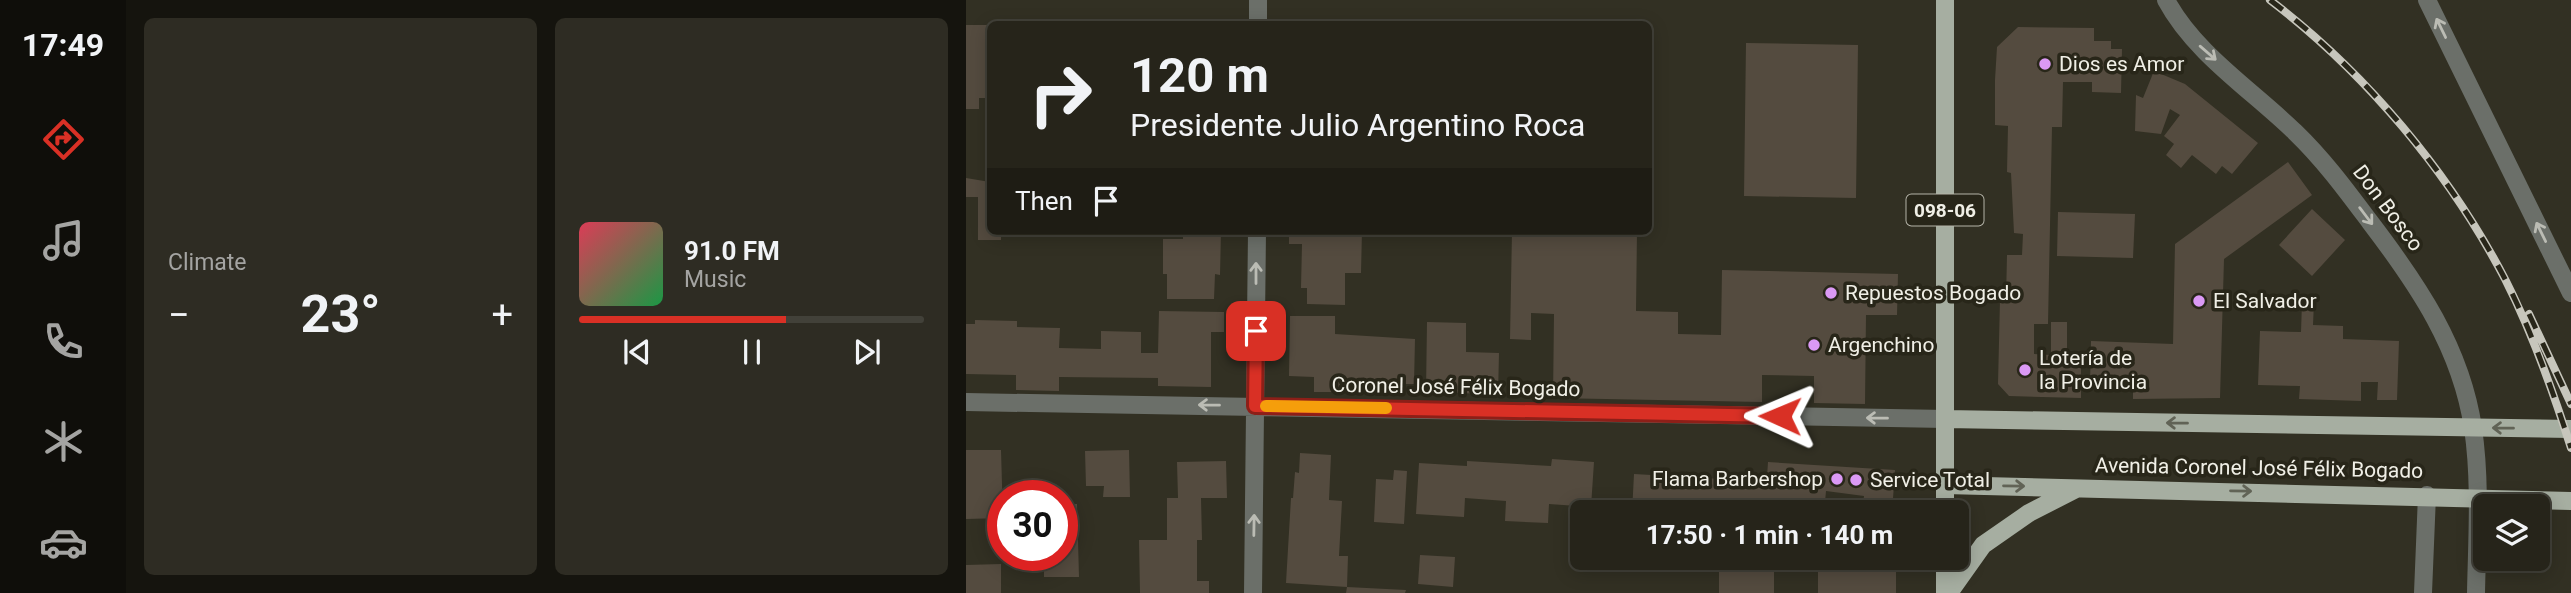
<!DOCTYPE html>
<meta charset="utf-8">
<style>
:root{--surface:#26241a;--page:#2e2c23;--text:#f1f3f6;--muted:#a4a4a2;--line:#424139;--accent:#d93025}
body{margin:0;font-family:Roboto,sans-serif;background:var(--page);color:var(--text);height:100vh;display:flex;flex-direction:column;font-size:26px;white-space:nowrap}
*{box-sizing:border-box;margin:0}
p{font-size:23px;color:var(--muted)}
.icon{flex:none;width:38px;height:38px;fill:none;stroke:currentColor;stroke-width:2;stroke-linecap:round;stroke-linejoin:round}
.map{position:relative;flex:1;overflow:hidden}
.panel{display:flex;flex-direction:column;gap:18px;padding:18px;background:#15140e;width:840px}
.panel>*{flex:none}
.banner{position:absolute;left:21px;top:21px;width:665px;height:214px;border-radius:10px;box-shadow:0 4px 18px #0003,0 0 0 2px var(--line);background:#26241a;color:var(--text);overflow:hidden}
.buttons{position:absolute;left:1507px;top:494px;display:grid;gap:14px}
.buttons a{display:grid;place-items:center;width:77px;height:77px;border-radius:10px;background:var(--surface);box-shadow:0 4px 18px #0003,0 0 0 2px var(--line);font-size:35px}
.speed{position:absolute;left:21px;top:480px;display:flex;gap:14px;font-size:35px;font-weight:700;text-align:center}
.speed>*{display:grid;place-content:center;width:91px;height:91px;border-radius:50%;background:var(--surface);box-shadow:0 4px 18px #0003,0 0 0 2px var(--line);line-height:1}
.speed .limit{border:10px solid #d22;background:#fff;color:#111}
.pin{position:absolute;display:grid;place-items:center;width:60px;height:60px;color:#fff;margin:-30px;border-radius:14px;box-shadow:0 4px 10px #0006}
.me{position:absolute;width:77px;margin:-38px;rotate:271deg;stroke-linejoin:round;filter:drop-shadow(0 0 5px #0008)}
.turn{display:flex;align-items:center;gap:24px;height:147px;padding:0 28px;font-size:32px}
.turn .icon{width:91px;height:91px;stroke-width:2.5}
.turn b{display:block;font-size:49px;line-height:60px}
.then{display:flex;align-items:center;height:66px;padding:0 28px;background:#0003;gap:14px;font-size:26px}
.big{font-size:52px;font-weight:700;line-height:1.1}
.panel .tile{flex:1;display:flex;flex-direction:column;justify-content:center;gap:10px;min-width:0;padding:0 24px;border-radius:10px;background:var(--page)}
.song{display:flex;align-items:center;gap:21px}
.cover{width:84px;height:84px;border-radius:10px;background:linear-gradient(135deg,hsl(350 70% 55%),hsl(140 70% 35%))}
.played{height:7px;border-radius:4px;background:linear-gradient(90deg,var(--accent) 60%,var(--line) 60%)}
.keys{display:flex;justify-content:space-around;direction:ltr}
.heat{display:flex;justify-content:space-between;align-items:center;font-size:38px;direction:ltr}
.panel .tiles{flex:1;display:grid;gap:18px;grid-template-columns:repeat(2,1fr)}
.trip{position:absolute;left:604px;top:500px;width:399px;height:70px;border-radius:10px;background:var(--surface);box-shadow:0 4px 18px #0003,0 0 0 2px var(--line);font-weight:700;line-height:70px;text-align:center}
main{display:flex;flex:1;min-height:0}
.dock{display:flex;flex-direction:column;width:126px;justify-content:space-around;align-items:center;background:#0f0e0a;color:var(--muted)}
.dock .icon{width:49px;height:49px}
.dock .current{color:var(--accent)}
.dock b{font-size:32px;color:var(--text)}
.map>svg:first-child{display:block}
.building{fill:#544b3f}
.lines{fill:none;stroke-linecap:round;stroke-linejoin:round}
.minor{stroke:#6b6f69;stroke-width:18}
.major{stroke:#a6aea1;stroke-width:18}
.rail-casing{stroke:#c7c6bc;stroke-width:8}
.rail{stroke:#282619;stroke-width:5;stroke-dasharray:16;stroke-linecap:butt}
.oneway{stroke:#bbbcb4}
.oneway2{stroke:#616356}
.route-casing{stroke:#8d1f18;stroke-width:18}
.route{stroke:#d93025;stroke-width:12}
.slow{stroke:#f59e0b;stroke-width:12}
.poi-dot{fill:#db99f5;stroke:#282619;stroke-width:2.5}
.labels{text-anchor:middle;stroke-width:7;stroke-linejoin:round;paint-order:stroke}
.shield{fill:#282619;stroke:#b4b3a8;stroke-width:2}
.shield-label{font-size:19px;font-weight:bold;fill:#f0efe6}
.poi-label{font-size:21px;fill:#f0efe6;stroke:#282619;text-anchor:start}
.street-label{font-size:21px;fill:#f0efe6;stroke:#282619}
</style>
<main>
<nav class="dock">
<b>17:49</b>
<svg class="icon current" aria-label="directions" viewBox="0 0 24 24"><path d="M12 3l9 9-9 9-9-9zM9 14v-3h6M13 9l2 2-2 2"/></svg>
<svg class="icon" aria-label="music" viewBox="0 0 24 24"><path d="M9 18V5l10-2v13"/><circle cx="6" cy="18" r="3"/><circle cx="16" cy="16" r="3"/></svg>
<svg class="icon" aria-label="phone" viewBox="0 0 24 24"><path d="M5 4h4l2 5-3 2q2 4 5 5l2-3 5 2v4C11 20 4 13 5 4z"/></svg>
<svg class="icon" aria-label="climate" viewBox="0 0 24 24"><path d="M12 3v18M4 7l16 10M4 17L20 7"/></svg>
<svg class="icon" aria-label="car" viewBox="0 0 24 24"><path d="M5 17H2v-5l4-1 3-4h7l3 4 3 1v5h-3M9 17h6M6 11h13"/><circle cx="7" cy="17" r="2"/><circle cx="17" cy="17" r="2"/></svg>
</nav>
<section class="panel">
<div class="tiles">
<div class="tile"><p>Climate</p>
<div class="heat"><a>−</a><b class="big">23°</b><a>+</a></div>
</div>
<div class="tile">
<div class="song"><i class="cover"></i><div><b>91.0 FM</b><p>Music</p></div></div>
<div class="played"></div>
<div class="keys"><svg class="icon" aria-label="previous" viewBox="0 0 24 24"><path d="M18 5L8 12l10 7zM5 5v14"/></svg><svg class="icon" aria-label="pause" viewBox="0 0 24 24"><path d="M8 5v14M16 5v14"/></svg><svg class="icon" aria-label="next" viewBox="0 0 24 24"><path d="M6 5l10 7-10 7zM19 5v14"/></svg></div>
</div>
</div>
</section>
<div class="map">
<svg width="1605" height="593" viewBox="0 0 1605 593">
<rect width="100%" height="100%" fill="#323023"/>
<path class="building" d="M191 21 252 22V24H191Z
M0 25H24V98H13V109H0Z
M1052 27 1128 28V41H1145V49H1156L1155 93 1126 92V82H1097L1096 127H1086L1082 324H1068V354L1085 355V322H1101V353H1115V398L1043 396 1032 384 1034 300H1040L1041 255H1056L1057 234 1048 233 1045 173 1041 172 1042 126 1029 125V80L1031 47Z
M780 43 892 45 890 198 778 196Z
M1188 71 1219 84 1292 143 1266 174 1256 166 1250 174 1226 155 1215 168 1200 155 1208 144 1198 136 1214 115 1204 109 1195 134 1169 131 1170 95 1177 98Z
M1322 162 1346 195 1258 259 1254 398 1167 399V385L1124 384 1125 341 1207 344 1209 244Z
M0 178 24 182V231H35V240H12V197H0Z
M1346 209 1379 240 1346 276 1313 245Z
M1092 212 1169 214 1167 258 1091 256Z
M217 231H255L254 275 249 274 248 299H201V274H197V239H217Z
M323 231H396L395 273H379V305L341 304V288H335L336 244H323Z
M546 231H671L670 311 712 312V334L755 335 756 270 932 274 931 315H900L899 404 848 403V376L796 375V402L587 398 588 314 565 313V340L544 339Z
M1336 302H1348L1347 325 1377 326V339L1433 341 1431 400H1411L1412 382H1395V401L1333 399 1334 386 1292 385 1294 331 1335 332Z
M193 311 258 312V332H245V387L192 386V378L93 377V391L50 390V375L0 374V324H9V320L51 321V327L94 328 93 348 135 349V331L175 332V353H192Z
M324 316H369V334L449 339 448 384H416V392H348V377L323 376Z
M461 322 500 323V352L533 353 532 395 460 391Z
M0 450H35L37 518 0 519Z
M163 450 164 497H137L138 486H120L119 451Z
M334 453 365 455 363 500 376 501 373 556H382L381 587 440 590 439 593H380L381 587 320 583 325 498H327L329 472 333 473Z
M586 459 628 462 625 507 583 504 582 523 539 521 540 501 499 498 498 517 450 514 453 463 501 466V461L585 466Z
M260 461 261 498H235L236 540H231V581H243V593H174L173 540H201V498H212L211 462Z
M802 462 929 470 926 513H896L898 496 860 491 858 513H799V509L779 507 778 513H753V506L745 505 744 513H707L708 506 700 505V513H666L668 474 755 479V474L801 477Z
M428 470 441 471 438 524 408 522 410 479 427 480Z
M96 504H111L113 577H78V555H96Z
M454 555 489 557 487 587 452 584Z
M626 558H662L661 566 625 564Z
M753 558H808V593H753Z
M35 564V593H0V565Z
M852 567 930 568V593H852Z"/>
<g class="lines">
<path class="minor" d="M1200 0C1229 54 1286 90 1329 132 1358 160 1380 190 1404 222 1452 285 1495 348 1507 428 1515 483 1511 538 1510 593
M1461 0 1605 293
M292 24V0
M0 402 980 419
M287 593 291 231
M1457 593 1461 495"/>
<path class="major" d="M979 0V513
M980 419 1605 429
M979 485 1605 501
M979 593V558
M983 593 1017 545 1063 513 1110 489"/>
<defs>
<path id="rail" d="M1304 0C1400 73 1483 172 1539 279 1566 332 1587 391 1605 448
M1563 314 1605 404"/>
</defs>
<use href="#rail" class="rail-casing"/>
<use href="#rail" class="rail"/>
</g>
<defs><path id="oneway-shaft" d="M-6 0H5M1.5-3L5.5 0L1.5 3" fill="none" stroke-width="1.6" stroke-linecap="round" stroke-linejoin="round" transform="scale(1.75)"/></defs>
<g class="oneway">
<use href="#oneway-shaft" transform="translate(1475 28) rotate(-116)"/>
<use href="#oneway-shaft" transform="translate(1242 53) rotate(41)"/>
<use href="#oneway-shaft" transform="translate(1400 216) rotate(53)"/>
<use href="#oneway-shaft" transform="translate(1575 232) rotate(-116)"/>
<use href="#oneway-shaft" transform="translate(290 273) rotate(-90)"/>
<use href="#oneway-shaft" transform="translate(243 405) rotate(-179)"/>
<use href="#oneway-shaft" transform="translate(911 418) rotate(-179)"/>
<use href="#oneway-shaft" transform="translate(288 525) rotate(-89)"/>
</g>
<g class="oneway2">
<use href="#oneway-shaft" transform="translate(1211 423) rotate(-179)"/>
<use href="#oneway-shaft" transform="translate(1537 428) rotate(-179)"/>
<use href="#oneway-shaft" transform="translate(1048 486) rotate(1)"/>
<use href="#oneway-shaft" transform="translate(1275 491) rotate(1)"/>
</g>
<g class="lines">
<defs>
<path id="route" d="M290 331 289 406 814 416"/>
</defs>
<use href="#route" class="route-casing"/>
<use href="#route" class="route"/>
<path class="slow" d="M300 406 420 408"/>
</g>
<g class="poi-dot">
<circle cx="1079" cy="64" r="7"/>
<circle cx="865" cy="293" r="7"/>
<circle cx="1233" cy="301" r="7"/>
<circle cx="848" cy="345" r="7"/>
<circle cx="1059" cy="370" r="7"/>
<circle cx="871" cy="479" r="7"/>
<circle cx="890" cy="480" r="7"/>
</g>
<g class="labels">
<rect class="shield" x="940.5" y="194.5" width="77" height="31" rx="5"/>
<g class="shield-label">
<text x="979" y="217">098-06</text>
</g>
<g class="poi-label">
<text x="1093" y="71">Dios es Amor</text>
<text x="879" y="300">Repuestos Bogado</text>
<text x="1247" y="308">El Salvador</text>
<text x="862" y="352">Argenchino</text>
<text x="1073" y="365">Lotería de<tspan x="1073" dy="24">la Provincia</tspan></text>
<text x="857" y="486" text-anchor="end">Flama Barbershop</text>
<text x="904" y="487">Service Total</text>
</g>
<g class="street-label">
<text transform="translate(1422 208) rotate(53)" y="7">Don Bosco</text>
<text transform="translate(490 387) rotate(1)" y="7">Coronel José Félix Bogado</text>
<text transform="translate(1293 468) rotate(1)" y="7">Avenida Coronel José Félix Bogado</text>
</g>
</g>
</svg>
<div class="buttons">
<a><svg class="icon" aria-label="layers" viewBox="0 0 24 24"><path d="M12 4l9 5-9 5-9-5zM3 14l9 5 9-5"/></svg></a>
</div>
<div class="speed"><div class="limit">30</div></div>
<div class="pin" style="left:290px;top:331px;background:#d93025"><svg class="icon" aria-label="arrive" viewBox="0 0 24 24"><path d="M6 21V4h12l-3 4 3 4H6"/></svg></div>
<svg class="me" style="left:814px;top:416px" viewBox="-20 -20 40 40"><path d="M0-17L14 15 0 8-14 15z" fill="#d93025" stroke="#fff" stroke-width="4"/></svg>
<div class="trip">17:50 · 1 min · 140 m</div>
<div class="banner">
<div class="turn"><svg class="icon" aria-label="right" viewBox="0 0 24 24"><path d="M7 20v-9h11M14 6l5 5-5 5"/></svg><div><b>120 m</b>Presidente Julio Argentino Roca</div></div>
<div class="then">Then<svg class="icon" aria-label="arrive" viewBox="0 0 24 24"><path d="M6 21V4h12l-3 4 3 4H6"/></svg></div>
</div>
</div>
</main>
